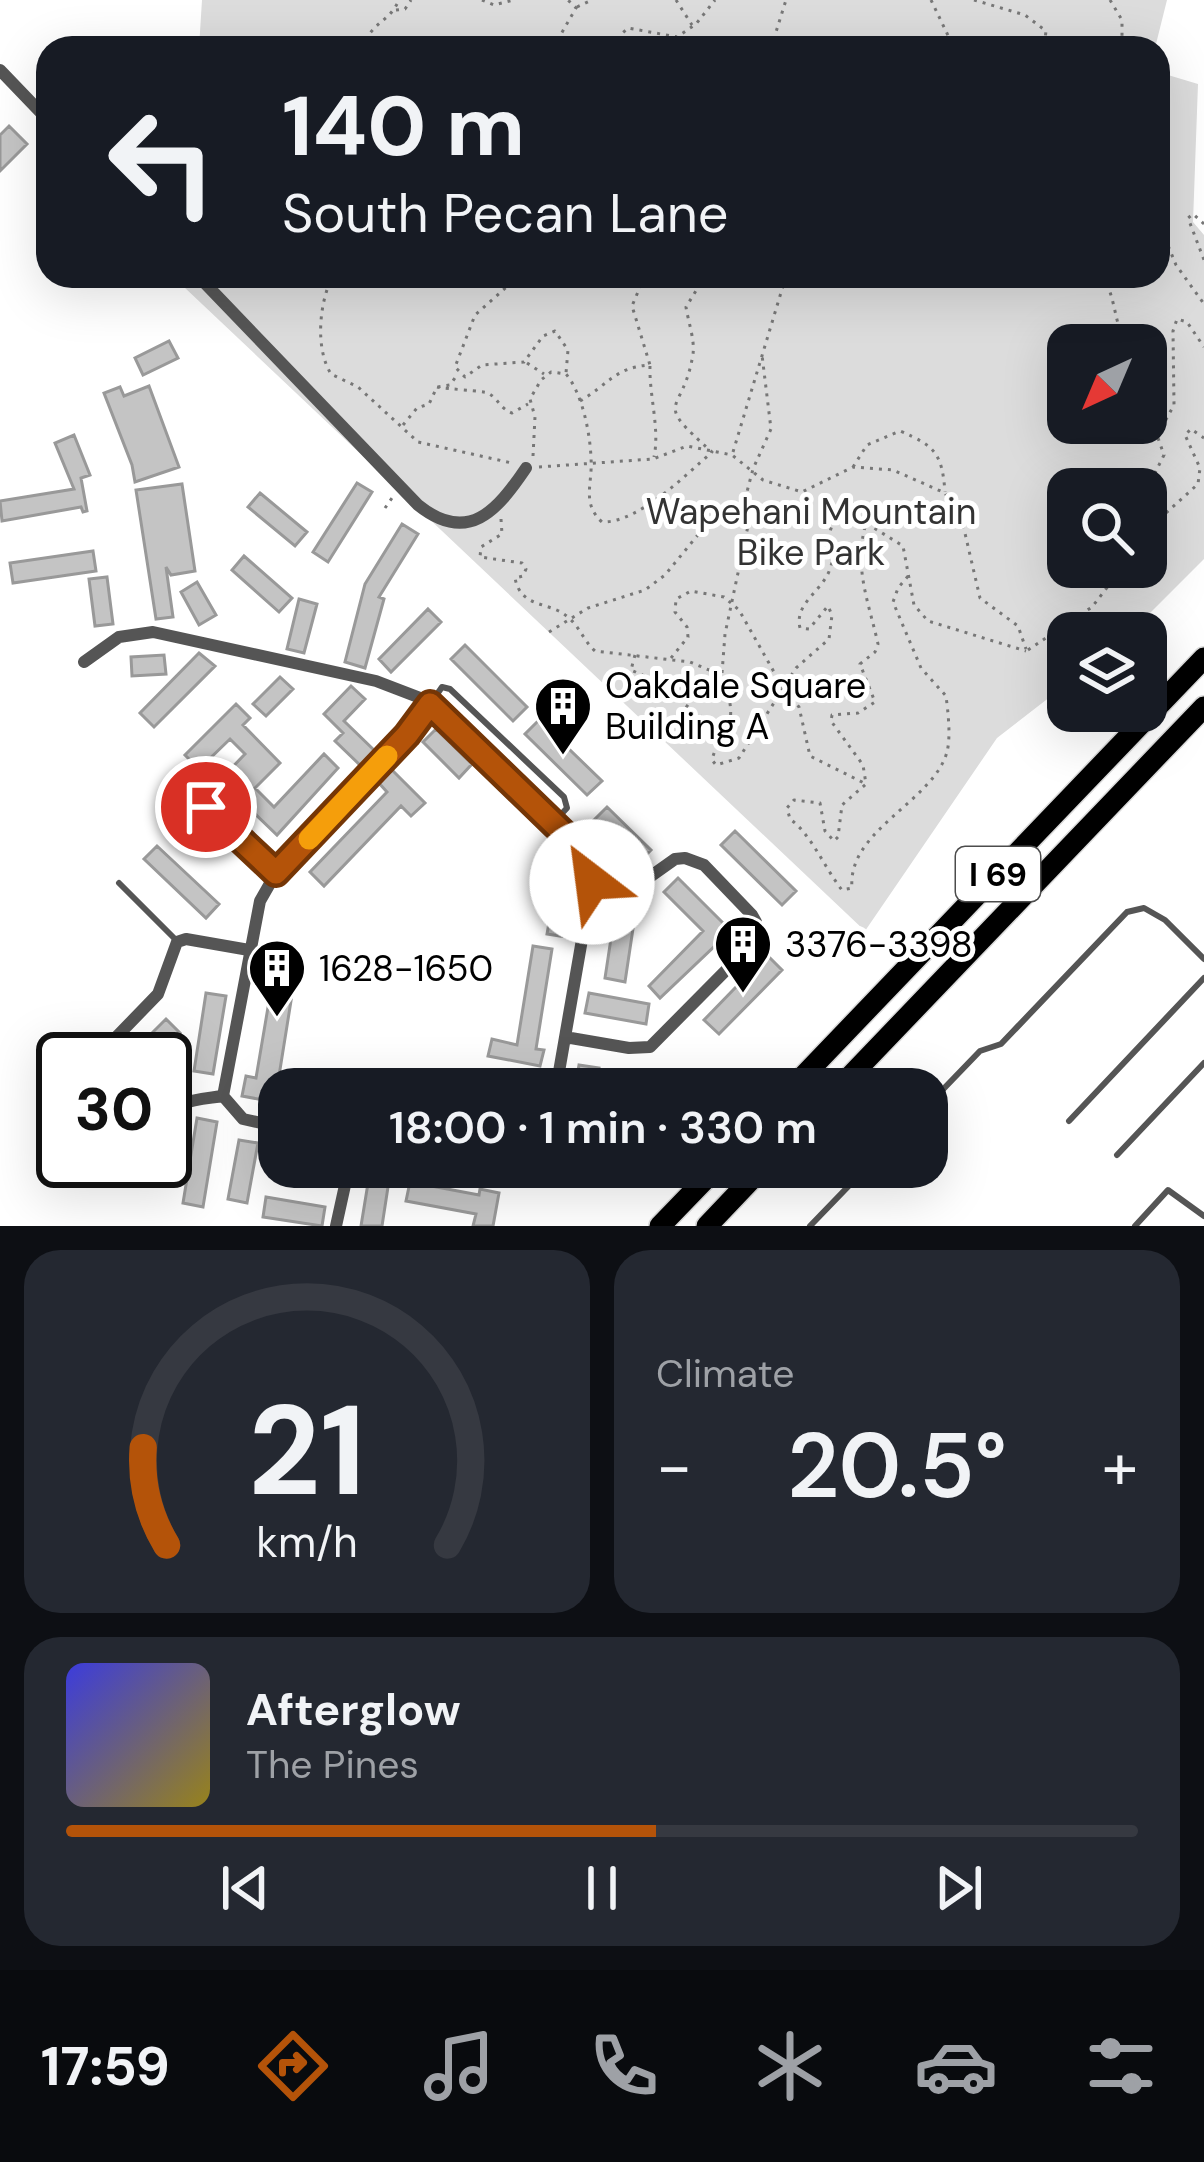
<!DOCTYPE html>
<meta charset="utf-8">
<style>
:root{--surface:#171b24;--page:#242831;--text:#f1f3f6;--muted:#9ea1a6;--line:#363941;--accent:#b45309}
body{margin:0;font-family:"DM Sans",sans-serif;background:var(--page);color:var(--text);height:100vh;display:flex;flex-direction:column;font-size:45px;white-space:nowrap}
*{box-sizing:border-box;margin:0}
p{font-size:39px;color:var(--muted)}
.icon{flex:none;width:66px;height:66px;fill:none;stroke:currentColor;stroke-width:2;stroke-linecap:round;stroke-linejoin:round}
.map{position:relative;height:1226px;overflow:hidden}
.sheet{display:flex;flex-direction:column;gap:24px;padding:24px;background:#0d0f14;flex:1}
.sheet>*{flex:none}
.banner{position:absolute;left:36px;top:36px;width:1134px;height:252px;border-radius:36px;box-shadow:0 12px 48px #0002;background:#171b24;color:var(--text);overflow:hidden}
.needle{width:78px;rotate:224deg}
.tools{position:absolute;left:1047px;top:324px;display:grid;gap:24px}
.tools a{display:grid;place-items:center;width:120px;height:120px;border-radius:24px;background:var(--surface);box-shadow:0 12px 48px #0002;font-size:60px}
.speed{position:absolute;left:36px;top:1032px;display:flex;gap:24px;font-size:60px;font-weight:700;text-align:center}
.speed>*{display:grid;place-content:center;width:156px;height:156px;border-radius:50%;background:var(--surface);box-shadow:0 12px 48px #0002;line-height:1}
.speed .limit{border:6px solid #111;border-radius:18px;background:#fff;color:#111}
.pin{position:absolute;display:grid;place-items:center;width:102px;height:102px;color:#fff;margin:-51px;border:6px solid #fff;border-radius:50%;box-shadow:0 3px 12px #0007}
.me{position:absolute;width:132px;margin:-66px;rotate:330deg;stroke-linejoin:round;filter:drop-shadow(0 0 9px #0008)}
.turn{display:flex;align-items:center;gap:42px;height:252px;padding:0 48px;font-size:54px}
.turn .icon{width:156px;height:156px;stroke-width:2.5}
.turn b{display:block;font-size:84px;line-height:102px}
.big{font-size:90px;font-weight:600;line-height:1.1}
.sheet .widget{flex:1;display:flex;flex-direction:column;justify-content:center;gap:18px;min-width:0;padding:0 42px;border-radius:36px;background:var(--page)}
.sheet .dial{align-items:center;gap:0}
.dial svg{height:312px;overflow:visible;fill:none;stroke:var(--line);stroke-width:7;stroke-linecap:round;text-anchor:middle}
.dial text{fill:var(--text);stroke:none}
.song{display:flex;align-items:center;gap:36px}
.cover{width:144px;height:144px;border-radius:18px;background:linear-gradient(135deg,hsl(240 70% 55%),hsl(50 70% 35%))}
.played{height:12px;border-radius:6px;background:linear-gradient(90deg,var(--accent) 55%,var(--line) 55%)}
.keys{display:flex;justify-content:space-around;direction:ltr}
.heat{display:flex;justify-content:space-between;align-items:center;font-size:66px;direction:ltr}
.sheet .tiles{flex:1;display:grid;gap:24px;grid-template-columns:1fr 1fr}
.widget:last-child{grid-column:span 2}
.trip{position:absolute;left:258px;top:1068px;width:690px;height:120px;border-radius:36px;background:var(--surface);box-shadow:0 12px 48px #0002;font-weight:600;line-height:120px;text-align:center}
.menu{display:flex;height:192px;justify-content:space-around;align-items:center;background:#090b0e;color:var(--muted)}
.menu .icon{width:84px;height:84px}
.menu .selected{color:var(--accent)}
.menu b{font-size:54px;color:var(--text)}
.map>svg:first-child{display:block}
.green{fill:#dcdcdc;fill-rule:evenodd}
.building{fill:#c4c4c4;stroke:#999;stroke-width:3}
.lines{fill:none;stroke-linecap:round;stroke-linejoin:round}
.highway-casing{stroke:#dbdbdb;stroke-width:24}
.path{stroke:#777;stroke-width:3;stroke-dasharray:3 6;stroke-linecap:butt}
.lane{stroke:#555;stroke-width:6}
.street{stroke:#555;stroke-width:12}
.highway{stroke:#000;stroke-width:21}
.route-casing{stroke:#753606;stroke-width:30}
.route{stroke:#b45309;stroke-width:21}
.slow{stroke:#f59e0b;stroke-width:21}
.labels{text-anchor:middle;stroke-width:10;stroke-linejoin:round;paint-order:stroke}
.shield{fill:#fff;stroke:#4c4c4c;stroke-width:3}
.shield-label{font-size:33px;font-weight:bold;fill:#000}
.park-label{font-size:36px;fill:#333;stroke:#fff}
.poi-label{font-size:36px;fill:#000;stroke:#fff;text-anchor:start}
</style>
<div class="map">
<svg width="1204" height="1226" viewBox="0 0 1204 1226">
<rect width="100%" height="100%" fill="#fff"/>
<path class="green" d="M202 0H1167L1155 48H199Z
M1158 72 1198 84 1193 222 1204 235V559L1130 633H1068V683L997 738 865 931 184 287V276H1158ZM1068 345H1146V423H1068ZM1068 489H1146V567H1068Z"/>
<path class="building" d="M9 126 27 144 0 171V135Z
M169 341 178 358 143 375 135 358Z
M149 386 179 467 135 482 132 465 104 393 120 387 124 396Z
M74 435 90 475 81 478 87 511 83 512 81 507 2 521 0 501 74 489 55 443Z
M357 483 372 492 328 562 313 552Z
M182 484 195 571 171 575 166 567 173 617 156 619 136 490Z
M260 493 307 532 295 546 248 507Z
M402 524 418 534 379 597 384 599 365 668 345 662 365 584Z
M93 551 96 571 13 583 10 563Z
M244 556 292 598 279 612 232 570Z
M107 577 113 624 95 626 89 579Z
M197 582 216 615 199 625 181 592Z
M299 599 317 604 304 653 287 649Z
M428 609 441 622 391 672 379 659Z
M465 645 527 707 513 721 451 659Z
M199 653 215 666 154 727 140 713Z
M164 655 166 674 132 676 131 657Z
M280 677 293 689 266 716 253 704Z
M351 686 365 699 344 721 375 751 361 766 335 741 343 733 324 714Z
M236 704 250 718 243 725 280 763 255 788 274 807 324 754 338 768 277 835 220 780 245 754 230 739 199 769 185 755Z
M539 720 602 781 587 795 525 734Z
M436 729 472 764 459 778 423 742Z
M391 769 425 803 411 816 401 806 324 886 310 872 387 792 378 782Z
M607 807 651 850 637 864 593 821Z
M735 831 796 891 782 905 721 845Z
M157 846 219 904 206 918 144 859Z
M557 878 576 881 566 937 547 934Z
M678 878 738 938 724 952 717 944 660 998 649 986 703 931 664 892Z
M617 899 637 902 625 982 605 978Z
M533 946 552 949 536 1049 544 1050 540 1066 488 1056 492 1039 517 1045Z
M767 955 782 970 719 1034 704 1020Z
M274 972 295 976 278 1082 279 1103 242 1096 246 1076 256 1078Z
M206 993 226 996 213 1074 194 1071Z
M589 993 649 1004 646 1024 585 1013Z
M166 1019 180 1033 154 1059H126Z
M579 1065 599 1068 596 1089H575Z
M197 1118 217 1122 203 1207 183 1203Z
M239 1140 258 1143 247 1203 228 1199Z
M370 1171 390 1174 382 1226H361Z
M410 1182 479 1195 480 1189 499 1193 493 1226H473L476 1214 406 1201Z
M266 1197 325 1207 322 1226 263 1217Z"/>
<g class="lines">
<defs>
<path id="highway" d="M791 1089 1204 658
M838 1089 1204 707
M660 1226 717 1167
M707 1226 763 1167"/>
</defs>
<use href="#highway" class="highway-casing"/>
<path class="path" d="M482 0 494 5 514 0
M676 0 692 25
M931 0 954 48
M974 0 1025 15 1046 31 1044 48
M1110 0 1122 20V48
M577 7 592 0
M396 10 405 9 411 0
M362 48C372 21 389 23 399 0
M553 48 576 8 568 0
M616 48 619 36 628 28 677 37 696 24 715 0
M771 48 786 0
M978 48 991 42 1001 48
M1063 48H1066
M1158 221 1176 265 1204 304
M1204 224 1193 214 1188 218 1204 260
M348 276 329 284C319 310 316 350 331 374L358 387 418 442 512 463
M519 276 475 315 455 367 465 377 482 365 524 362 543 336 555 331 568 350 566 373
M1103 276C1116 299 1114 322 1126 345
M527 363 544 374
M650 366C649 395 660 429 654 457
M437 387C446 389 485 391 488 393 499 399 499 408 512 413L528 404
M580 401C608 385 615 367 650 365L632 306 640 287 656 276
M1146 404 1164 455 1146 491
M403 425 417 408 429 404 437 387 450 385 457 375
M1157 436 1174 405 1173 331 1177 319 1187 322 1204 347
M733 452 786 276
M533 456 535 417 530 399 541 380 551 372 566 374C582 393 590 432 591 458 593 483 581 503 602 522 638 523 686 475 712 452 650 397 683 417 693 354 695 340 688 321 686 307L705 276
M539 467 653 459 687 446 732 455 763 480 802 492 853 467 893 470 945 493 964 529 980 598 1018 626 1026 649
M853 467 867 445 900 431C935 446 942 453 945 492
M385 508 392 498
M501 519 502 534 481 547 480 557 522 563 526 569 523 576 515 578C521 610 551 600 570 619 580 628 584 641 595 651L690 662 721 675C729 693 736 716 725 734 719 744 715 748 712 760L716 765 739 758 796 668 829 639 832 615 828 606 809 629 800 628C794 603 822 592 830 569 835 554 830 564 829 549 827 528 837 508 857 503L866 523 903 546 914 605 928 621 1026 651
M865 527C854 569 869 603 878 644L875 652 860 664 875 702 858 713 832 715 831 721 863 765 866 784 842 805 838 837 834 841 825 831 820 803 794 800 787 808 790 819C811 834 824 867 842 890L852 888C847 830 933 802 947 752 951 736 948 712 946 696L921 668 893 602 898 588 909 575
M1146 531 1198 484 1200 468 1185 435 1191 429 1204 438
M549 632 588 608 645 590 665 575 706 525 744 503 753 469 771 429 762 355
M1028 650 1092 607 1123 567
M635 655 631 670 651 679 724 734
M671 658 688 637 687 627 675 612 676 599 691 591 724 597 739 610 783 688 799 707 810 756 864 783
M722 673 725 634 748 526 745 506"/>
<path class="lane" d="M431 703 442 687 450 689 564 797 567 808 553 823
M119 883 175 939
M927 1106 980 1051 1001 1044 1127 912 1144 908 1165 920 1204 959
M1069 1121 1204 978
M1117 1155 1204 1063
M288 1167 292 1172 342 1181
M810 1226 867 1167
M1135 1226 1168 1190 1204 1216"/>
<path class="street" d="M0 70 48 120
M198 276 418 505C468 545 497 511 526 468
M84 662 119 637 153 632 376 681 423 699 581 851 592 882 556 1089
M206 807 276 873
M565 1037 629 1048 650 1047 756 940V922L752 915 704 865 685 858 675 859 644 881 592 882
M95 1059 158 994 177 942 186 939 249 950
M279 1127 243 1119 223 1096 260 901 276 873 407 735 430 704
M165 1129C172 1098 196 1100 223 1096
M158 1161H160
M482 1167H505
M336 1226 349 1167"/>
<use href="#highway" class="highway"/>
</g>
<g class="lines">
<defs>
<path id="route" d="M206 807 276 873 407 735 430 704 581 850 590 868 592 882"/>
</defs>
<use href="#route" class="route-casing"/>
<use href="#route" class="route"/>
<path class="slow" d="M309 839 387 756"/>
</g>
<defs>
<symbol id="building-pin" viewBox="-11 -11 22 30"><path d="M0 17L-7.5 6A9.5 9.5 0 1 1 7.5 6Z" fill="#000" stroke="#fff"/><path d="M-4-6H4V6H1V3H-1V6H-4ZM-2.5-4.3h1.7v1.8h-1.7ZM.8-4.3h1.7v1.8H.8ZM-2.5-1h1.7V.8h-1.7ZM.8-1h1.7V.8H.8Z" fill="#fff"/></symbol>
</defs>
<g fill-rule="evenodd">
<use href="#building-pin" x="530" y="673" width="66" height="90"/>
<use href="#building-pin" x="710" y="911" width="66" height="90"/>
<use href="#building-pin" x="244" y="935" width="66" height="90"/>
</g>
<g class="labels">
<rect class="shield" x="956" y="847" width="84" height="54" rx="9"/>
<g class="shield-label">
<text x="998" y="886">I 69</text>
</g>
<g class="park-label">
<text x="811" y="524">Wapehani Mountain<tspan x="811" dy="41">Bike Park</tspan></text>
</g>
<g class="poi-label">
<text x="605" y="698">Oakdale Square<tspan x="605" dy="41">Building A</tspan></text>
<text x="785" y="957">3376-3398</text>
<text x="319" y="981">1628-1650</text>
</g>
</g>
</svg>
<div class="tools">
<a><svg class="needle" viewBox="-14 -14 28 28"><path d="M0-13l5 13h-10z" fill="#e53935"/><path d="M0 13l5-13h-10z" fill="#9ea1a6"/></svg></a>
<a><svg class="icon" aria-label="search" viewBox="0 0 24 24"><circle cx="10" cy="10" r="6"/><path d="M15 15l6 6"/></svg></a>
<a><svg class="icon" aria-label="layers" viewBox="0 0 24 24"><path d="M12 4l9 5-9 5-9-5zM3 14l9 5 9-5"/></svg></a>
</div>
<div class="speed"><div class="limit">30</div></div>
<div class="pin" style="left:206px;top:807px;background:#d93025"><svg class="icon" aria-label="arrive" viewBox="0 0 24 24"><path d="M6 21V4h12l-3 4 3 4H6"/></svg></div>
<svg class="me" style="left:592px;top:882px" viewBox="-20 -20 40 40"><circle r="19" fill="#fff"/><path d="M0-13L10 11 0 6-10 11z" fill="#b45309"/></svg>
<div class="trip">18:00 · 1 min · 330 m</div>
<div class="banner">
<div class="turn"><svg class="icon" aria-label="left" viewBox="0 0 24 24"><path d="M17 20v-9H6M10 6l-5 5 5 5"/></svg><div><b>140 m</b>South Pecan Lane</div></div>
</div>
</div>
<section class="sheet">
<div class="tiles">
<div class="widget dial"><svg viewBox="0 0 100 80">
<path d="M14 69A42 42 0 1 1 86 69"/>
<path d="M14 69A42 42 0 0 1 8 44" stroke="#b45309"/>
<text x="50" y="56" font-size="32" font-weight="700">21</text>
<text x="50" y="72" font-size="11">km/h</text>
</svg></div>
<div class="widget"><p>Climate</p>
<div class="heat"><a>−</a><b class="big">20.5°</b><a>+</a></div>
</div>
<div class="widget">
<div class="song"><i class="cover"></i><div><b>Afterglow</b><p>The Pines</p></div></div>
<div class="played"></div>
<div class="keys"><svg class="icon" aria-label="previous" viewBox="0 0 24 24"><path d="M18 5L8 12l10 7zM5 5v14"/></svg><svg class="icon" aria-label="pause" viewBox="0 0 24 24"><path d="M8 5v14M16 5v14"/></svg><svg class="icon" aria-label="next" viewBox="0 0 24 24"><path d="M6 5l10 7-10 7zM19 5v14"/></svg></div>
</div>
</div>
</section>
<nav class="menu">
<b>17:59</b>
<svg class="icon selected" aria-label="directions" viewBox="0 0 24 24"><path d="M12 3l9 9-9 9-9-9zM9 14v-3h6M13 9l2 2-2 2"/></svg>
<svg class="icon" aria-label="music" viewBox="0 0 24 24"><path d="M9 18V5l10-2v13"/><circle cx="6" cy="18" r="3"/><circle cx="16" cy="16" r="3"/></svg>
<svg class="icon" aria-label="phone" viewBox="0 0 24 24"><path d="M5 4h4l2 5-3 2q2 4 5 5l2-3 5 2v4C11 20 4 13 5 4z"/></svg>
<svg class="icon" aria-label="climate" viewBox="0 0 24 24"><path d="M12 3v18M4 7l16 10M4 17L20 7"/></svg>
<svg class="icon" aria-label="car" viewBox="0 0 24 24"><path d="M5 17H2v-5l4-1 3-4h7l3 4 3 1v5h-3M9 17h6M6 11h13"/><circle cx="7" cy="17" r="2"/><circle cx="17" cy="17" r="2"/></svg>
<svg class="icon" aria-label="filters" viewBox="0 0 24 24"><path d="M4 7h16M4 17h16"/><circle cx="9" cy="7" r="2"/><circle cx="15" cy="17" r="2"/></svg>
</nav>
